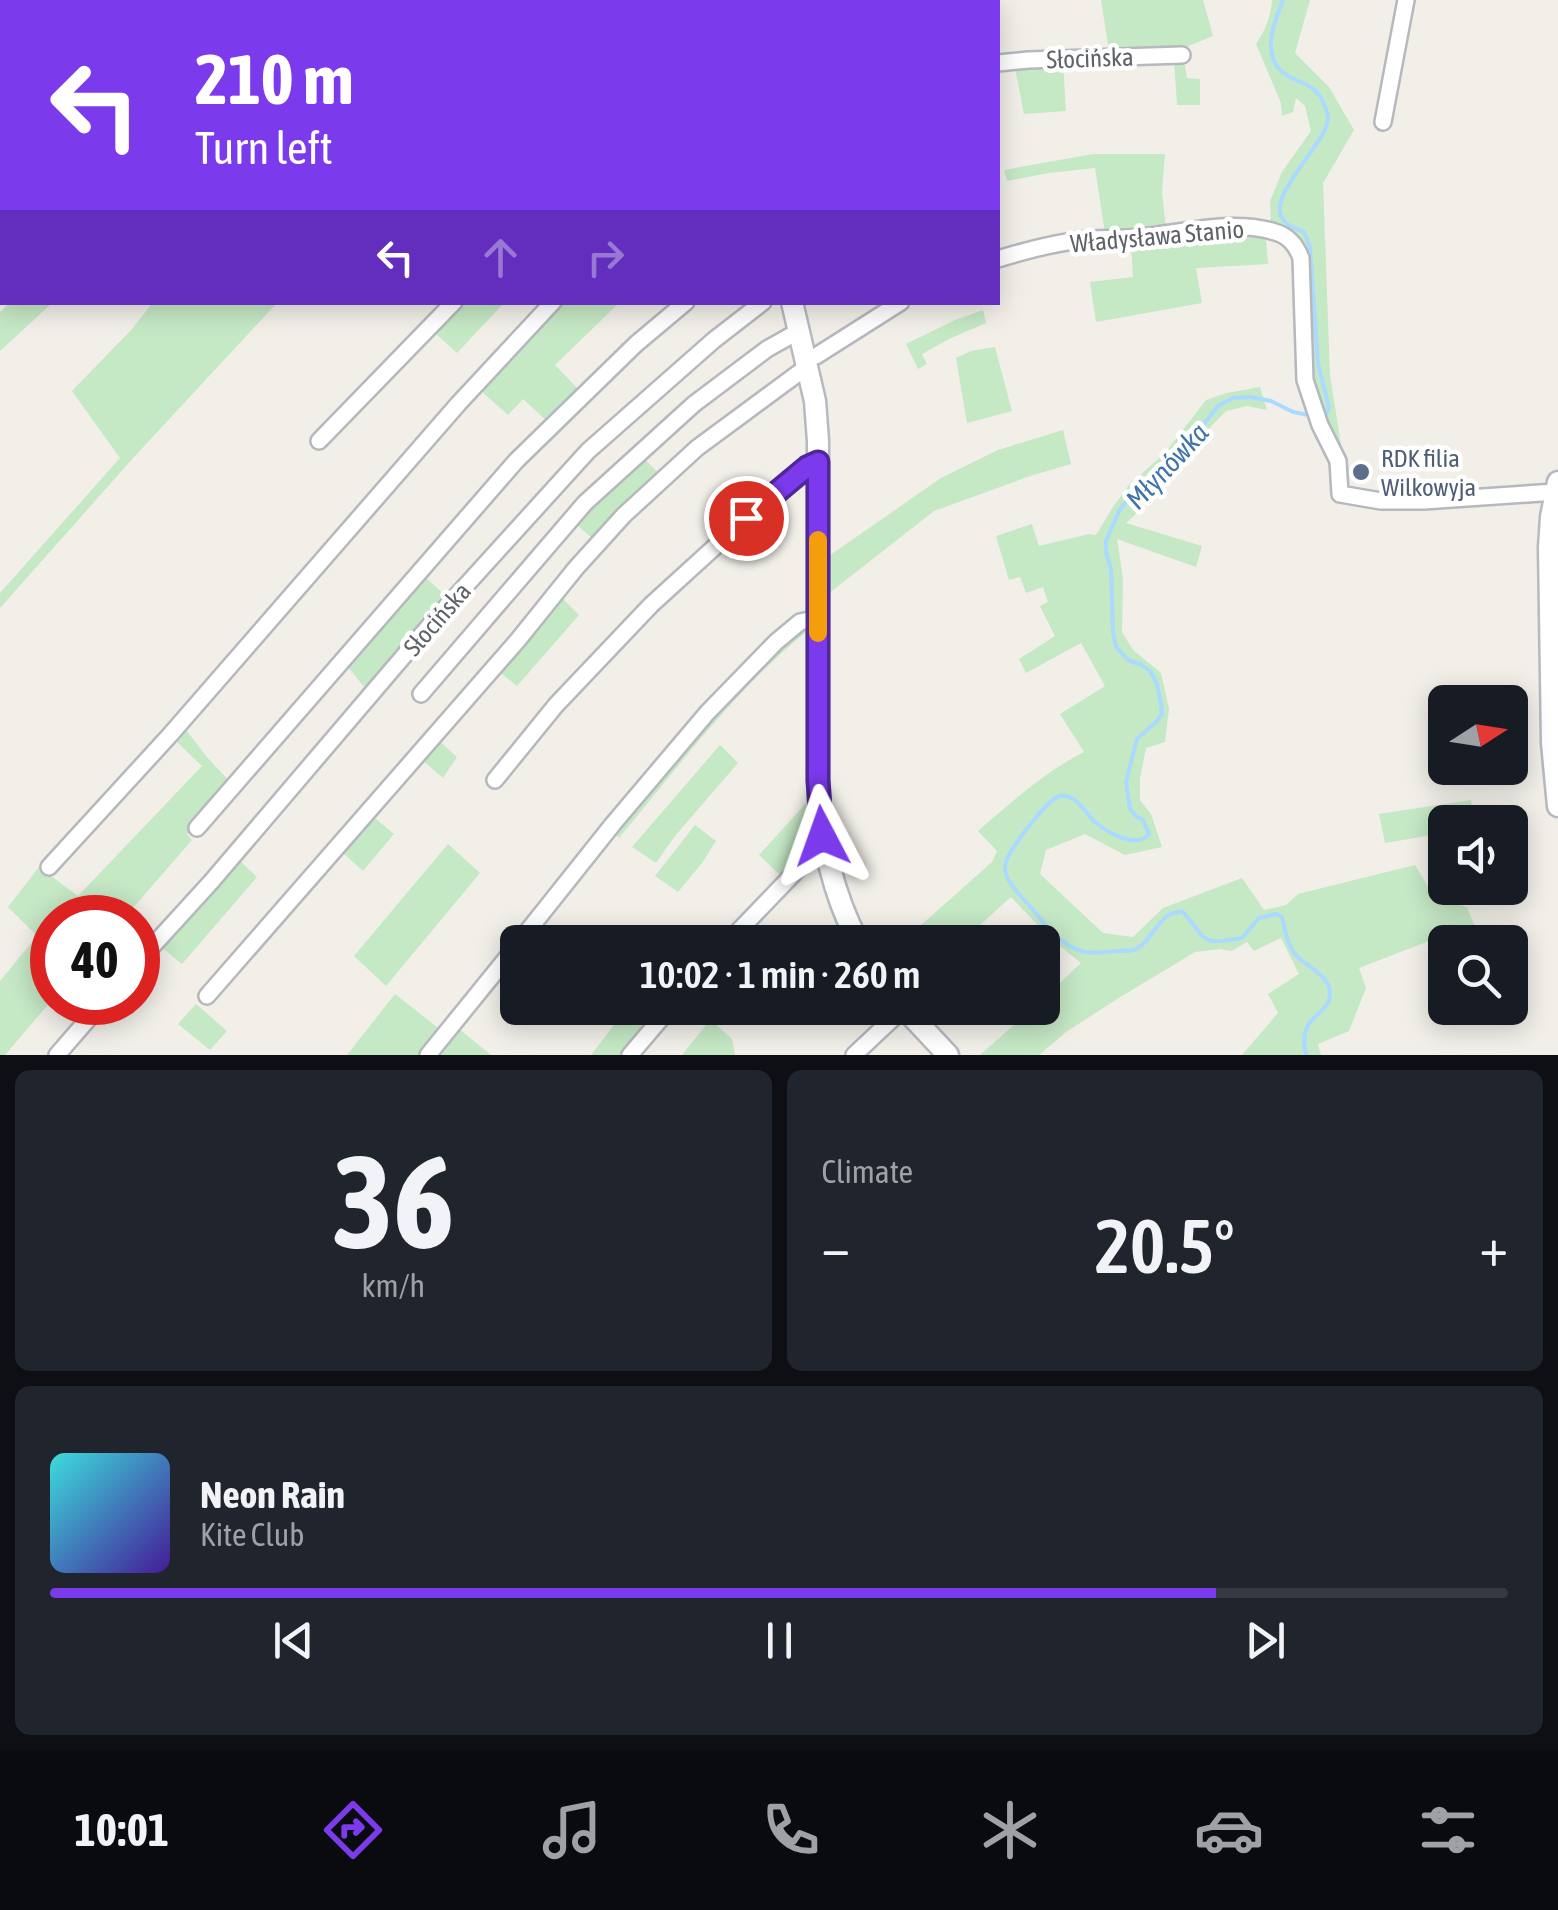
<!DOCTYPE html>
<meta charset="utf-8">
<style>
:root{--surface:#171b24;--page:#20242c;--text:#f1f3f6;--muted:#9ea1a6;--line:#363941;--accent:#7c3aed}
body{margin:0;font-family:"Asap Condensed",sans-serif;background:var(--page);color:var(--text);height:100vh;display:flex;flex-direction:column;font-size:38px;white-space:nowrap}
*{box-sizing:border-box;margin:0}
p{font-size:32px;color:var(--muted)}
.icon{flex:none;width:55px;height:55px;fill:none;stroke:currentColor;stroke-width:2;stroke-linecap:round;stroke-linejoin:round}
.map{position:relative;height:1055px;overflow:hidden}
.details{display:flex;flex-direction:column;gap:15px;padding:15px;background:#0d0f14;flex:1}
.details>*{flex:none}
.guide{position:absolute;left:0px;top:0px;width:1000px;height:305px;box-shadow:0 5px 25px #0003;background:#7c3aed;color:#fff;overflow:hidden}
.needle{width:65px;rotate:78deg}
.fabs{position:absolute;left:1428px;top:685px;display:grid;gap:20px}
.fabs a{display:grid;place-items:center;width:100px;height:100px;border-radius:15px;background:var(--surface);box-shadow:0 5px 25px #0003;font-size:50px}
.speed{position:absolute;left:30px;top:895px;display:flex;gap:20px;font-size:50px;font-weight:700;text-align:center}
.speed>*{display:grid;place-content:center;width:130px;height:130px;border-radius:50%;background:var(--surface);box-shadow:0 5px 25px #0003;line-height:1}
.speed .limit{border:15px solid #d22;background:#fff;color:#111}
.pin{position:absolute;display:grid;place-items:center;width:85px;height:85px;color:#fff;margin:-42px;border:5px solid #fff;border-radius:50%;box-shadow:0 2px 10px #0007}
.me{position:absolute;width:110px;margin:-55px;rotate:356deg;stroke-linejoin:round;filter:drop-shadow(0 0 8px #0008)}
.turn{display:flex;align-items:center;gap:35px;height:210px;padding:0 30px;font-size:45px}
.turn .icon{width:130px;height:130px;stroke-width:2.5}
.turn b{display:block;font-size:70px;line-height:85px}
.lanes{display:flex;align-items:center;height:95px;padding:0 30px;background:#0003;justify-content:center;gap:50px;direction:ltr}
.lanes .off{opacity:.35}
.big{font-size:75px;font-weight:600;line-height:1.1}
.details .widget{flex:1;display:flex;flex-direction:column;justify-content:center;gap:15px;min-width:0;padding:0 35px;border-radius:15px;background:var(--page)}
.details .dial{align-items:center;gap:0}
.dial b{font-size:130px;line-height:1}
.song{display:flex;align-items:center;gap:30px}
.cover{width:120px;height:120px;border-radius:15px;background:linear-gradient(135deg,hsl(180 70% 55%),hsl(260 70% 35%))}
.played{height:10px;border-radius:5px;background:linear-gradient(90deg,var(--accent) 80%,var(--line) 80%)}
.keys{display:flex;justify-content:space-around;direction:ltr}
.heat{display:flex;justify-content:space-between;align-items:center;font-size:55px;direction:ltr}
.details .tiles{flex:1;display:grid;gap:15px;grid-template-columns:1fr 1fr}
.widget:last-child{grid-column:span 2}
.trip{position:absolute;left:500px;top:925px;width:560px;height:100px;border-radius:15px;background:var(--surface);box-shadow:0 5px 25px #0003;font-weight:600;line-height:100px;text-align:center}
.tabs{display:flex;height:160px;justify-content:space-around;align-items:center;background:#090b0e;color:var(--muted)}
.tabs .icon{width:70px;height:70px}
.tabs .current{color:var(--accent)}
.tabs b{font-size:45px;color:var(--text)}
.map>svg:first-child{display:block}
.green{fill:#c5e8c5}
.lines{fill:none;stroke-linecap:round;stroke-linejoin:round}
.stream{stroke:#aadaff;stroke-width:4}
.street-casing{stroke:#b5b8bc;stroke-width:20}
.secondary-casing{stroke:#b6babf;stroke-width:25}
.street{stroke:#fff;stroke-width:15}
.secondary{stroke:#fff;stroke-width:20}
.route-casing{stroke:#51269a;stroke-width:25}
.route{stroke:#7c3aed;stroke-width:18}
.slow{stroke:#f59e0b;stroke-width:18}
.service-dot{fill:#5c6f8a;stroke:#fff;stroke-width:4}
.labels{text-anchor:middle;stroke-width:9;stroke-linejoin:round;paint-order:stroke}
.street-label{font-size:25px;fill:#5f6368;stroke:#fff}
.service-label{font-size:25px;fill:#4e5e75;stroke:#fff;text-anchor:start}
.water-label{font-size:28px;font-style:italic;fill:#4174aa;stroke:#fff}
</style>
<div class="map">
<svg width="1558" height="1055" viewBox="0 0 1558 1055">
<rect width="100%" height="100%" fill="#f1efe8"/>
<path class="green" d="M1101 0H1203L1213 36 1179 50 1109 51Z
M1272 0H1310L1295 53 1329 87 1354 130 1323 183 1330 375 1341 445 1327 427 1314 388 1308 345 1307 274 1271 225 1270 201 1282 172 1311 131 1305 106 1296 98 1293 112 1282 116 1281 103 1256 44C1265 31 1271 17 1272 0Z
M1174 60 1184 61 1187 78 1200 79V105H1177Z
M1063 63 1066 111 1024 114 1015 68Z
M1093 154H1165L1162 192 1166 229 1105 233 1095 168 1049 173 1007 181 1004 170Z
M1219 232 1251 234 1266 239 1268 264 1196 268 1202 303 1096 322 1090 282 1133 277 1131 242C1163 243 1188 236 1219 232Z
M153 302 277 303 134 457 0 608V593L120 458 72 391 132 329Z
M9 303H52L0 351V312Z
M461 303H504L457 353 434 332 442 321Z
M561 303H619L555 365 581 392 549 423 523 399 508 415 480 390 535 327Z
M983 310 986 323 949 339 922 354 927 364 918 369 906 344 955 320Z
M995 347 1012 411 967 423 956 358 971 351Z
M1260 387 1267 410 1247 406 1226 411 1160 479 1166 487 1126 523 1202 546 1196 567 1117 539 1123 579 1122 632 1133 650 1161 673 1169 709 1165 742 1146 748 1140 779V800L1151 814 1162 847 1125 855 1085 834 1046 850 1040 874 1103 933 1133 937 1163 908 1242 878 1264 910 1286 905 1298 894 1415 865 1436 900 1467 907 1478 934 1465 940 1442 936 1359 968 1366 988 1349 1031 1318 1044 1321 1055H1242L1278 1013 1268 994 1299 974 1281 938 1254 951 1247 942 1232 951 1220 949 1195 952 1122 996 1066 1032 1039 1055H980L1033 1008H1042L1043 999 1081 963 1051 939 1011 897 981 924 979 939 974 942H902L992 862 997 851 978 831C1012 802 1044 772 1084 752L1060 714 1105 686 1081 643 1026 673 1019 659 1055 636 1040 606 1048 602 1043 587 1026 593 1020 577 1009 580 996 536 1032 524 1039 546 1089 534 1096 535 1113 507 1129 485 1165 453 1206 400 1227 393Z
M1063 430 1071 464 1030 476 934 511 828 594 824 592 826 558 941 478 998 450Z
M642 456 661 476 595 541 575 523Z
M422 574 449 599 368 692 345 663Z
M559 595 579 615 517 686 497 670Z
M804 626 806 632C735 690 678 767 619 838L612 832 718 709Z
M184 727 206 756 232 784 187 834 192 840 125 917 52 918V1000L5 1055H0V981L37 936 8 907 39 867 78 896 202 766 175 740Z
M436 738 457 757 443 778 420 758Z
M720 745 738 763 675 836 656 863 632 847Z
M1471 800 1475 822H1445V833L1385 843 1379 814Z
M808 801 813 845 782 877 759 855Z
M370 814 394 834 363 871 341 851Z
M695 825 716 841 702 863 678 892 655 876Z
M448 844 480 873 386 986 354 956Z
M237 858 257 877 182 964 160 946Z
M395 994 442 1031 422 1055H347Z
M196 1004 227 1031 210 1050 178 1024Z
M627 1008H661L623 1055H591Z
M689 1008H722L711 1020 732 1039 735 1055H682L706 1025Z
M459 1029 491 1055H438Z"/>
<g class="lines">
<path class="stream" d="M106 0V2
M1283 0C1278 14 1270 31 1271 45 1272 88 1312 72 1324 104 1326 110 1328 113 1328 119 1326 145 1263 198 1284 221 1288 227 1298 229 1304 232L1310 247 1318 364 1329 407 1326 414 1323 415
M0 225 2 223
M1306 1055C1296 1013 1330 1017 1330 994 1330 974 1306 967 1295 954 1287 944 1285 930 1282 917L1276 914 1259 918 1242 938C1198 946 1208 940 1183 912 1159 910 1156 937 1138 948 1132 952 1123 951 1116 951 1106 952 1095 954 1085 952 1061 948 1043 921 1028 904 1019 894 1004 880 1005 866 1005 854 1048 798 1060 796 1077 794 1085 813 1095 822 1108 833 1136 849 1149 834L1143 820 1137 817 1130 809 1126 782 1137 739 1157 721 1162 714 1161 704 1157 684 1151 672 1142 665 1128 660 1116 647 1113 632 1111 569 1106 552V541L1119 511 1128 499 1181 453 1218 406 1233 398 1251 397 1271 401 1293 412 1314 416"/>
<defs>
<path id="street" d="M19 2 22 0
M903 2 909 0
M0 25 2 22
M998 63 1028 60 1182 55
M1383 122 1406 0
M998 259C1027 250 1058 242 1089 239 1107 238 1125 239 1143 237 1185 232 1235 219 1275 232 1289 236 1296 245 1301 258L1305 380 1320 425 1338 461 1340 494 1381 501H1424L1555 492
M806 358 816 356 901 302
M319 441 454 302
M421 694 585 503 694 404 767 349 799 331
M495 780 556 705 651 605 775 492 807 467 818 462
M197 828 516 461 636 344 686 302
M49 867 170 735 459 403 553 302
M519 942 613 824 707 713 776 642 800 622 818 618
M728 942 823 843
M138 962 211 882 431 624 588 451 714 340 763 302
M207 996 518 640 576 568 624 515 697 448 808 366
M57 1055 103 1002
M428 1055 518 944
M630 1055 670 1008
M854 1055 904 1008"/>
<path id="secondary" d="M703 0 704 2
M792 302 815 401 818 441V780C820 836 832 892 858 942
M1558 482 1551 517 1549 547 1552 743 1558 806
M904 1008 948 1055"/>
</defs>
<use href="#street" class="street-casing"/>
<use href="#secondary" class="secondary-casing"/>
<use href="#street" class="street"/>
<use href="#secondary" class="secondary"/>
</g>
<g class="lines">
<defs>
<path id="route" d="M746 518 807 467 818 462V780L822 836"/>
</defs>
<use href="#route" class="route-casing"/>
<use href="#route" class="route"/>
<path class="slow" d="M818 633V540"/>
</g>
<circle class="service-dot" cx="1361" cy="472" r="10"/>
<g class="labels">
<g class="street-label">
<text transform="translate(1090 58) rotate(-2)" y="9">Słocińska</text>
<text transform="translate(1157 236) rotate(-5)" y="9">Władysława Stanio</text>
<text transform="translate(437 619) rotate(-49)" y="9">Słocińska</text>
</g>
<g class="service-label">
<text x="1381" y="467">RDK filia<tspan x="1381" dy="29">Wilkowyja</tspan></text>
</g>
<g class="water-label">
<text transform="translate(1167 466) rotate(-47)" y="10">Młynówka</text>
</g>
</g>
</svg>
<div class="fabs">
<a><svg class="needle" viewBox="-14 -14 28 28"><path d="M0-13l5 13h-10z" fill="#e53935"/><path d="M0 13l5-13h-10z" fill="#9ea1a6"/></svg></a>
<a><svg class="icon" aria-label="sound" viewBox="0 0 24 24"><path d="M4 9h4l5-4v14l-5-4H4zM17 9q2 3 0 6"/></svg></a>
<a><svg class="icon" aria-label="search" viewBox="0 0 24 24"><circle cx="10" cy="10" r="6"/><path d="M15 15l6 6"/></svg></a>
</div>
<div class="speed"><div class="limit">40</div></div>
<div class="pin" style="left:746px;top:518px;background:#d93025"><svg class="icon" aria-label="arrive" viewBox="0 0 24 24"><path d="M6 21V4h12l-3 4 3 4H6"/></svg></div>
<svg class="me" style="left:822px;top:836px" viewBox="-20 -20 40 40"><path d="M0-17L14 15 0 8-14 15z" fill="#7c3aed" stroke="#fff" stroke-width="4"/></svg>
<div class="trip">10:02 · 1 min · 260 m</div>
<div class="guide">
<div class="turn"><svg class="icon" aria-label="left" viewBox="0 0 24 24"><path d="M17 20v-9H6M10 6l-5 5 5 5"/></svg><div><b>210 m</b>Turn left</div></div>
<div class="lanes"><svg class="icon" aria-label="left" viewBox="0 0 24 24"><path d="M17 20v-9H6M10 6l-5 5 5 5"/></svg><svg class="icon off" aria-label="ahead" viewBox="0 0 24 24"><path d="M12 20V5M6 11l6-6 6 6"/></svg><svg class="icon off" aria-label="right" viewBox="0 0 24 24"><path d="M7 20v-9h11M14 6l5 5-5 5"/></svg></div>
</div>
</div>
<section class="details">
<div class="tiles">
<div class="widget dial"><b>36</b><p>km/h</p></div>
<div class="widget"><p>Climate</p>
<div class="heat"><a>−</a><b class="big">20.5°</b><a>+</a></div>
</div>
<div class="widget">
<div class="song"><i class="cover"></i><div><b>Neon Rain</b><p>Kite Club</p></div></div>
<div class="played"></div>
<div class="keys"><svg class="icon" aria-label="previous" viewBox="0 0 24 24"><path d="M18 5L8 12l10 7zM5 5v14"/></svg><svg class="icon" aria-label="pause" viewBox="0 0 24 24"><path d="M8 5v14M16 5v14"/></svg><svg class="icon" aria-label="next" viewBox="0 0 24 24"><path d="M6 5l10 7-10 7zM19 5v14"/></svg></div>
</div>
</div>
</section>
<nav class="tabs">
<b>10:01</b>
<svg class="icon current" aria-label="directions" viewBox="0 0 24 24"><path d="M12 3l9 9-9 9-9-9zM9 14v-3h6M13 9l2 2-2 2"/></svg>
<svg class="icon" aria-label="music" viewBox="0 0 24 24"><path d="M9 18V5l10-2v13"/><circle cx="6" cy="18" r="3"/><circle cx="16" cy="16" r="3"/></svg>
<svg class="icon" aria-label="phone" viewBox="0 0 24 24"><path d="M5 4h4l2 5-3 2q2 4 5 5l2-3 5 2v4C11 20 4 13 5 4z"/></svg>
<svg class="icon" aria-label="climate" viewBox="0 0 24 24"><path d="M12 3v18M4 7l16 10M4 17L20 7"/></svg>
<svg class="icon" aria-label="car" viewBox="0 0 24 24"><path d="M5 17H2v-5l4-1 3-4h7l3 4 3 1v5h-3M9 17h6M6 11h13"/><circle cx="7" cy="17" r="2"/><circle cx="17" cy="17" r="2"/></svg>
<svg class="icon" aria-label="filters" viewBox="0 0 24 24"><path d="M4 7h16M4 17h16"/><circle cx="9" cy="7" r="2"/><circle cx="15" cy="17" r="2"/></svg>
</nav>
